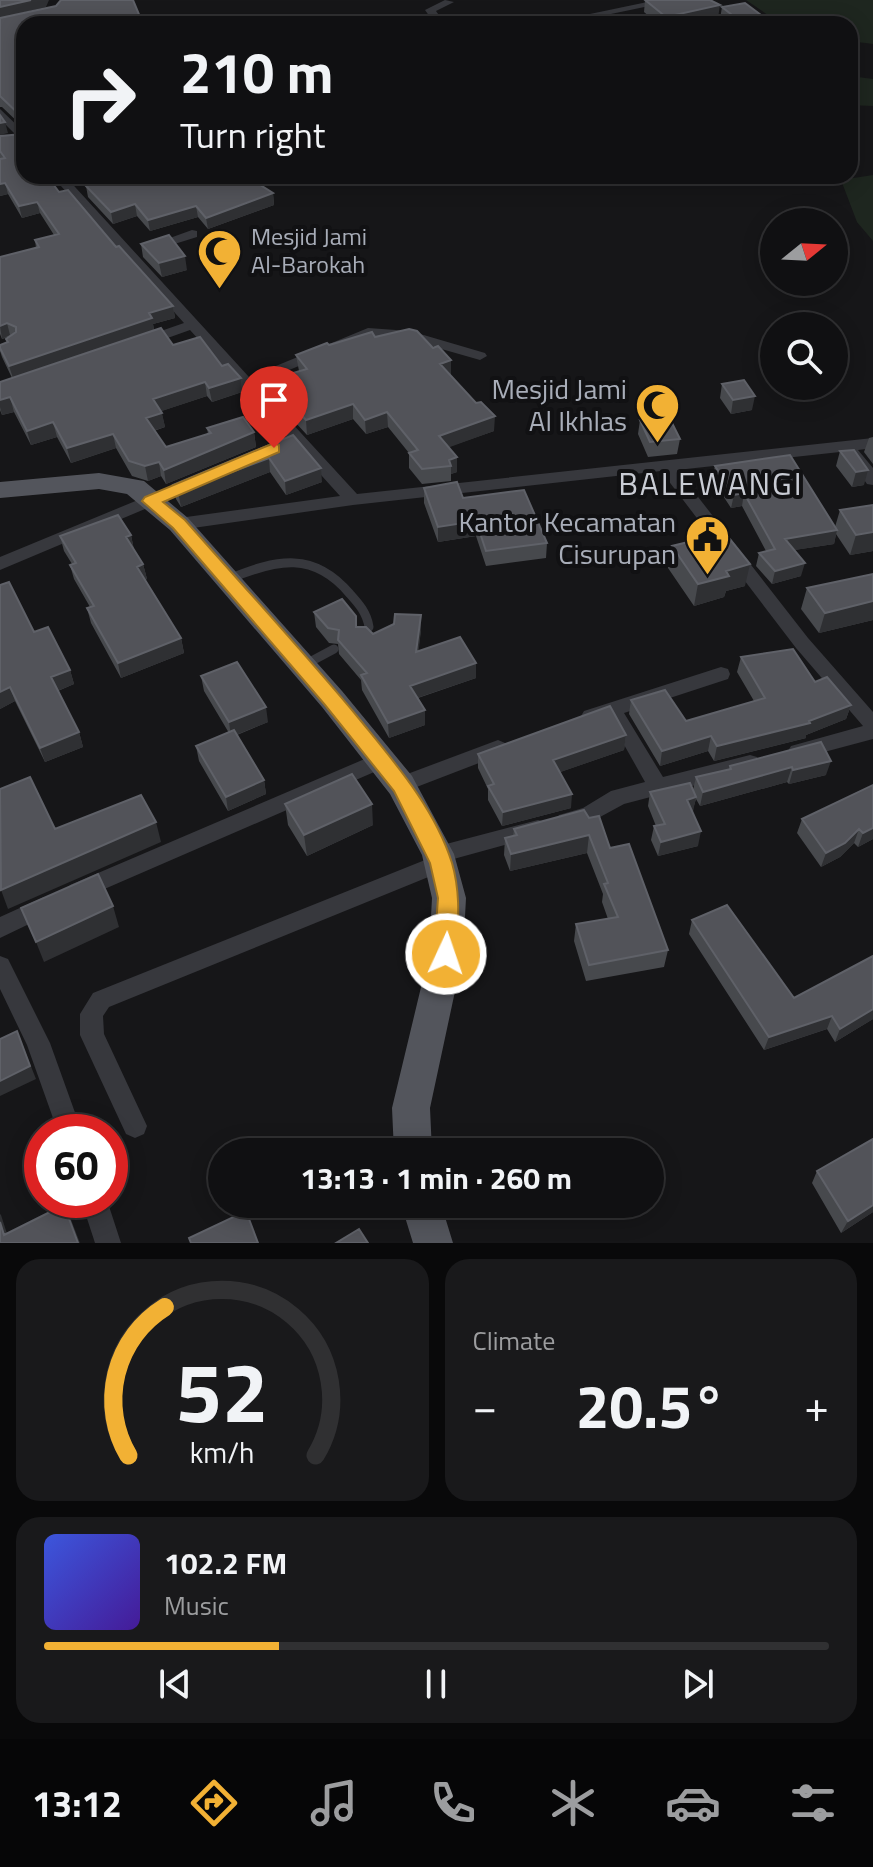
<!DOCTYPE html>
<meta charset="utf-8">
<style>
:root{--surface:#101012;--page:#19191b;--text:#f1f3f6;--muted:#9c9d9f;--line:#303032;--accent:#f2b134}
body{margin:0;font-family:"Titillium Web",sans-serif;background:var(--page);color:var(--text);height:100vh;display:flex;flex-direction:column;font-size:30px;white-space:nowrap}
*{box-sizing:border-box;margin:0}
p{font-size:26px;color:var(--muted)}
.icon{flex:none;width:44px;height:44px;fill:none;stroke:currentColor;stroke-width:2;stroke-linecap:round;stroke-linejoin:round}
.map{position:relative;height:1243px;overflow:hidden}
.details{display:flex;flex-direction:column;gap:16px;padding:16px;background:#09090a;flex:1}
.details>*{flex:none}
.hud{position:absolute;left:16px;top:16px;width:842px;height:168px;border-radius:24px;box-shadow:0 4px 20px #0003,0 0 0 2px var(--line);background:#101012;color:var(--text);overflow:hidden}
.needle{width:52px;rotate:72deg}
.fabs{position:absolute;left:760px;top:208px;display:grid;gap:16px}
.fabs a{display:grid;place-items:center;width:88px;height:88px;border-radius:50%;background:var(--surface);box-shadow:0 4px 20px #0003,0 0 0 2px var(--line);font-size:40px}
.speed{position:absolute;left:24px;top:1114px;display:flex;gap:16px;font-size:40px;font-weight:700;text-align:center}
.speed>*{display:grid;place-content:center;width:104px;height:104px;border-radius:50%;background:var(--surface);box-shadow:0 4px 20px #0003,0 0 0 2px var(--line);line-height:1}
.speed .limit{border:12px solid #d22;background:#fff;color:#111}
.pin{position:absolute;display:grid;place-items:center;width:68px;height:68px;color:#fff;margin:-82px -34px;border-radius:50% 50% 50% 0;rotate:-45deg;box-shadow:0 0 8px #0007}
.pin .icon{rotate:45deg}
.me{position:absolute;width:88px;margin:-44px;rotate:3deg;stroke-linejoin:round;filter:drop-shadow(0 0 6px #0008)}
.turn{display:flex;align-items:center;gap:28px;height:168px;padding:0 32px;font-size:36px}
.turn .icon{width:104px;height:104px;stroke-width:2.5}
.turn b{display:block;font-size:56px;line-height:68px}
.big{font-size:60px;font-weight:700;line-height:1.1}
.details .widget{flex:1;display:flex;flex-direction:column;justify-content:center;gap:12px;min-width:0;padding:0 28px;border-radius:24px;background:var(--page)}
.details .dial{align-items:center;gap:0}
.dial svg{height:208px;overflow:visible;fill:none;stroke:var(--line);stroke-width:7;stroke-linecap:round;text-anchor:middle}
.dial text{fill:var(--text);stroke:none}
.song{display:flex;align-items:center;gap:24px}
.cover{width:96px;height:96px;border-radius:12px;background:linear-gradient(135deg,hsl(230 70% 55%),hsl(260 70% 35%))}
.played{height:8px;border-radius:4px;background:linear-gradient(90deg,var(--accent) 30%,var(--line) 30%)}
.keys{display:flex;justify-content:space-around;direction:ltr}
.heat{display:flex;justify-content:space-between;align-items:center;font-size:44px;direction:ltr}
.details .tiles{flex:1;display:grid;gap:16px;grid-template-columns:1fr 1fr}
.widget:last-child{grid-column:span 2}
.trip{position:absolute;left:208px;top:1138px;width:456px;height:80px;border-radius:40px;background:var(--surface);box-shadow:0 4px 20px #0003,0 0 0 2px var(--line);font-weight:700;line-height:80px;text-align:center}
.dock{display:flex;height:128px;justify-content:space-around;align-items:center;background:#060607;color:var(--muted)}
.dock .icon{width:56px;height:56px}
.dock .active{color:var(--accent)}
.dock b{font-size:36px;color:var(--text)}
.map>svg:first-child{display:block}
.green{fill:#1e261f}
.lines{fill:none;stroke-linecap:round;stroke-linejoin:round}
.lane{stroke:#37383d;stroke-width:9}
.street{fill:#37383d;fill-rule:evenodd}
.primary{fill:#53555c;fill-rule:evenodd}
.wall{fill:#47494d}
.shaded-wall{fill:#2f3033}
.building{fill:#525359;stroke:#5f6168;stroke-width:2}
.route{fill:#f2b134;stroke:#9d7322;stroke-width:2}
.labels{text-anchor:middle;stroke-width:8;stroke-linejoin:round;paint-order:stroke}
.far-poi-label{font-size:24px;fill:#a8adb8;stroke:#111113;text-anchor:start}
.poi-label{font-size:28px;fill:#a8adb8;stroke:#111113;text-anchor:end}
.quarter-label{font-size:32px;letter-spacing:2px;fill:#c9ccd4;stroke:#111113}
</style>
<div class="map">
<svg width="873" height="1243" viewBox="0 0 873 1243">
<rect width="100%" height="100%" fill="#161618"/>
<path class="green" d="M746 0H873V44L850 41V24H781Z
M850 76 873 79V106L850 105Z
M873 175V241L857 222 841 180Z"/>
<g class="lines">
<path class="lane" d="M229 579C277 559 314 551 350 594 359 604 367 613 369 627L362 636
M306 664 334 649"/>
<path class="street" d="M445 0 454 2 436 11 445 24H435L425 10Z
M657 0H678L563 24H542Z
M0 109 24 132V143L0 119Z
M52 176H65L249 377 368 328 410 331 485 353 487 356 480 360 410 340 370 336 256 384 357 494 873 438V448L858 450 873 468V485L867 484 849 458 847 454 849 451 677 470 808 638 873 712V739L798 759 791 756 788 751 791 746 863 726 796 648 661 471 353 505 179 530 173 528 171 524 179 518 340 496 190 330 148 345H138V339L184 323Z
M192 230 197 231V237L152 251 145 247Z
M196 476 204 481 202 485 0 570V557Z
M721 667 728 669 730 674 728 679 624 713 663 777 750 755 757 757 760 763 757 769 624 804 589 823 566 829 559 827 556 821 559 815 583 808 611 791 645 782 609 718 591 723 584 721 581 716 584 711Z
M498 740 505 743 508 748 505 753 401 793 394 791 391 785 394 779Z
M381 752 388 754 391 760 388 766 86 897 78 900 70 897 67 891 70 885Z
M538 820 545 822 548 828 545 834 450 860 448 869 109 1007 103 1016 104 1034 147 1126 144 1134 135 1138 126 1134 80 1035V1014L93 993 430 858 428 854 431 848Z
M44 897 52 899 55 906 52 913 0 938V917Z
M0 956 8 959 50 1043 82 1132H58L27 1045 0 989Z
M81 1200H107L121 1243H95Z"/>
<path class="primary" d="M99 473 144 481 188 518 342 691 412 776 454 854 466 898 463 954 430 1108 432 1152H394L392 1108 429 954 432 898 422 855 390 794 322 707 170 530 127 494 99 489 0 498V482Z
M401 1204H441L453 1243H413Z"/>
</g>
<path class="wall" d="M645 0 718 18 689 24H658L644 12Z
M133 1 24 176 59 192 116 247 173 306 175 318 153 324 154 330 173 345 222 366 241 378 242 392 212 402 207 396 161 411 165 427 154 431 166 447 208 434 207 428 254 432 256 447 166 484 161 476 148 481 132 476 116 448 71 463 57 437 31 445 14 412 2 415 0 410V382L12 378 2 357 0 351V345L7 343 6 339 11 336 2 339 0 334V257L36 248 35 240 54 235 40 213 22 218 8 194 0 196V136L23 134V127L2 107H0V18Z
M722 7 765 18 764 24H726L720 19Z
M89 176H202L209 185 273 193 274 205 208 229 198 217 150 231 137 216 113 224 88 197 86 186 93 184V180Z
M141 244 187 270 162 277 143 257Z
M375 337 451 374 450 375 494 431 448 447 457 472 451 474V481L422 484 409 468V453L388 427 366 434 353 419 307 435 270 395 269 380 299 371 296 355 329 345Z
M722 384 752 410 731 414 720 398Z
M640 420 680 439 677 454 648 457 638 434Z
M293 435 322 482 286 495 270 472 181 507 176 499 173 485Z
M873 437V464L864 452 869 438Z
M854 450 864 485 852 487 836 466 840 451Z
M715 466 835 527 840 510 873 505V551L850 555 836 534 834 544 794 550 801 576 772 584 756 566 759 553 766 551 742 506 731 508 712 479Z
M424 488 463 498 547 543 546 558 486 566 476 536 438 542 424 503Z
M131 535 134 550 143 564 147 579 145 580 181 638 184 653 121 678 91 623 87 608 90 607 74 579 70 565 72 564 64 551 60 536Z
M672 546 745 586 726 591 724 597 694 606 668 568Z
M873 574V620L819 633 801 609 807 588Z
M0 585 34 632 70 670 74 684 58 691 79 732 83 747 45 762 15 701 0 709Z
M314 612 356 616 357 627 373 634 421 630 418 651 476 678 418 698 425 710V725L389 738 362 690 361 680 339 654 338 644 329 643 316 627Z
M741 657 815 682 851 705 846 719 806 735V738L714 761 708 751 660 766 629 714 631 700 686 721 754 701 737 672Z
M201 676 268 722 237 735 264 780 266 794 228 811 199 761 196 746 229 733 204 691Z
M626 735 624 750 560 772 571 808 502 826 488 800V789L478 768V754Z
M821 742 826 775 789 784 787 782 700 806 696 799 692 812 698 846 658 856 651 840 654 826H656L648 806 650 792 693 790 696 777 729 769 730 766Z
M873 785V839L858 847 854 843 840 857 821 867 797 833 802 819Z
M285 804 373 825 307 856 288 825Z
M584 810 610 848 668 950 664 967 586 981 574 941 576 924 608 919 602 902 603 894 587 853 510 871 504 855 505 838 513 836 514 829Z
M692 920 794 998 873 956V1019L835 1042 827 1029 764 1050 689 934Z
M817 1171 873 1212 841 1233 812 1183Z"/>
<path class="shaded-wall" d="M31 0H49L46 7 0 18V7Z
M720 5 718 18 689 24H665L666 17Z
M765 18 764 24H741V22Z
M5 122 8 133 0 135V123Z
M5 183 8 194 0 196V184Z
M273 193 274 205 208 229 206 218Z
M37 202 40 213 22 218 19 206Z
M135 204 137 216 113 224 111 212Z
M196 206 198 217 150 231 148 220Z
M185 256 187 270 162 277 159 263Z
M173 306 175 318 153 324 154 330 13 378 9 366 149 313Z
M7 323 10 335 2 339 0 326Z
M451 360V374L440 378V364Z
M241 378 242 392 212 402 209 388Z
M205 382 207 396 156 413 153 399Z
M755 396 752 410 731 414 733 400Z
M10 397 14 412 2 415 0 407V400Z
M353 404V419L307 435 306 420Z
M387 412 388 427 366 434 365 420Z
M162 413 165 427 149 432 146 418Z
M495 416 494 431 439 451V436Z
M53 422 57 437 31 445 27 431Z
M254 432 256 447 166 484 164 470Z
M113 434 116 448 71 463 67 448Z
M457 457V472L451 474V466L449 460Z
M269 458 270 472 181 507 178 492Z
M159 462 161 476 148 481 145 466Z
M321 468 322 482 286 495 285 481Z
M868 470 864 485 852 487 856 472Z
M744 493 742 506 731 508 734 495Z
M476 521V536L438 542V527Z
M837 530 834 544 782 552 785 539Z
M873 532V551L850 555 856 535Z
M131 535 134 550 126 537Z
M805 563 801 576 772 584 775 571Z
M143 564 147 579 140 581 137 567Z
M750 564 745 586 726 591 724 597 694 606 698 584 726 571Z
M873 601V620L819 633 825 613Z
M421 615V630L417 666 416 652Z
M181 638 184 653 121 678 118 663Z
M476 663V678L411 700 410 686Z
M70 670 74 684 55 692 51 677Z
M10 687 15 701 0 709V692Z
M851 705 846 719 806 735V738L714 761 717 746 809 721Z
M266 707 268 722 231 737 229 722Z
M425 710V725L389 738 388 723Z
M79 732 83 747 45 762 40 748Z
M626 735 624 750 552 775 553 760Z
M711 736 708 751 660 766 662 751Z
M831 761 826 775 789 784 793 770Z
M792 767 787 782 700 806 703 792Z
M264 780 266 794 228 811 226 797Z
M572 794 571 808 502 826 503 812Z
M696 797 693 812 684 814 687 800Z
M372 804 373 825 307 856 304 835Z
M156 822 161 842 8 909 1 890Z
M873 828V839L858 847 863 833Z
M859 829 854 843 840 857 821 867 826 853Z
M701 831 698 846 658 856 661 842Z
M589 835 587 853 510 871 511 854Z
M113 906 119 927 44 962 36 942Z
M873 1009V1019L835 1042 840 1029Z
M832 1016 827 1029 764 1050 769 1037Z
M17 1031 36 1079 0 1096V1081Z
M64 1205 70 1217 80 1243H78Z
M873 1205V1212L841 1233 848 1221Z
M0 1214 1 1215 10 1243 4 1235 0 1222Z"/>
<path class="building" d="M0 0H31L0 7Z
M61 0H133L143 24H24V176H47L59 192 68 190 116 247 119 246 173 306 149 313 152 318 9 366 0 348V345L8 342 6 339 16 332V327L7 323 0 326V257L39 247 35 240 59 234 37 202 19 206 5 183 0 184V159L5 158 0 151V136L23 134 24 119 0 96V18L56 6Z
M645 0H710L720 5 666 17Z
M745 3 765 18 741 22 722 7Z
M181 18 188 24H153Z
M0 115 5 122 0 123Z
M92 176H202L209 185 229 176H246L273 193 206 218 196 206 148 220 135 204 111 212 86 186 98 183Z
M169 235 185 256 159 263 141 244Z
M161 328 173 345 200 337 222 366 228 364 241 378 209 388 205 382 153 399 162 413 146 418 166 447 211 433 207 428 243 417 254 432 164 470 159 462 145 466 129 461 113 434 67 448 53 422 27 431 10 397 0 400V382Z
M409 329 417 331 433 348 438 346 451 360 440 364 476 403 481 402 495 416 439 436 457 457 449 460 451 466 422 469 409 453 418 450 387 412 365 420 353 404 306 420 269 380 307 369 296 355 327 343 329 345 372 332 375 337Z
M744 380 755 396 733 400 722 384Z
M669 417 680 439 650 442 640 420Z
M293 435 321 468 285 481 269 458 178 492 173 485Z
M854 450 868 470 856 472 840 451Z
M790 455 837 530 785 539 805 563 775 571 759 553 775 549 744 493 734 495 715 466Z
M457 482 463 498 524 490 547 543 486 551 476 521 438 527 424 488Z
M873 505V532L856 535 840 510Z
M118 515 131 535 126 537 143 564 137 567 181 638 118 663 87 608 94 606 70 565 76 563 60 536Z
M725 533 750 564 726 571 729 576 698 584 672 546Z
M873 574V601L825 613 807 588Z
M9 582 34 632 48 627 70 670 51 677 79 732 40 748 10 687 0 692V585Z
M342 599 356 616V627H366L373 634 394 624 395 614 421 615 416 652 460 637 476 663 410 686 425 710 388 723 361 675 367 673 338 640 339 630 328 628 314 612Z
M793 649 815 682 827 677 851 705 809 721 810 723 717 746 711 736 662 751 631 700 665 690 686 721 765 698 741 657Z
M237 662 266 707 229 722 201 676Z
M610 706 626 735 553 760 572 794 503 812 488 786 494 784 478 754Z
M234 730 264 780 226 797 196 746Z
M821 742 831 761 793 770 792 767 703 792 696 777 731 769 730 766Z
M352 774 372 804 304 835 285 804Z
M30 777 55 829 141 795 156 822 1 890 0 789Z
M690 783 696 797 687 800 701 831 661 842 654 826 665 824 650 792Z
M873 785V828L863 833 859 829 845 843 826 853 802 819Z
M584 810 589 818 599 816 610 848 629 844 668 950 589 965 576 924 618 917 604 884 608 883 589 835 511 854 505 838 517 835 514 829Z
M98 874 113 906 36 942 21 908Z
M727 905 794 998 873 956V1009L840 1029 832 1016 769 1037 692 920Z
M17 1031 30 1066 0 1081V1039Z
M873 1139V1205L848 1221 817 1171Z
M64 1205 78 1243H0V1222L4 1235Z
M246 1211 258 1243H191L189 1238Z
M359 1229 368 1243H336Z"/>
<path class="route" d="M274 443 279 445V452L163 502 185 520C244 587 304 652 361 721 396 764 435 809 452 863 461 894 458 923 457 954L454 961 446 964 438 961 434 954 438 898 430 863 394 791 325 705 173 528 142 501 145 497Z"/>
<defs>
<symbol id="mosque-pin" viewBox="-11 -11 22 30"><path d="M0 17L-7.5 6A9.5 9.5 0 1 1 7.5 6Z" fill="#f2b134" stroke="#111113"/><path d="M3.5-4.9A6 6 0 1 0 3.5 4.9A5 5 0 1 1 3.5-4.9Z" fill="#111"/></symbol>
<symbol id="civic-pin" viewBox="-11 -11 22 30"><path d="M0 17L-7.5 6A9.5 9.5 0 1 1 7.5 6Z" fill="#f2b134" stroke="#111113"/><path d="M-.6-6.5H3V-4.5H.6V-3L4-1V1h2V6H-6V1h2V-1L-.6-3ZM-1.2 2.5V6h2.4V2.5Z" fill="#111"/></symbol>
</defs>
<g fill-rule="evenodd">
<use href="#mosque-pin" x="194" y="226" width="51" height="69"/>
<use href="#mosque-pin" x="632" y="380" width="51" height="69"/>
<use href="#civic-pin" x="682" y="512" width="51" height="69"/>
</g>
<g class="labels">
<g class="far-poi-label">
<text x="251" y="245">Mesjid Jami<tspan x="251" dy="28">Al-Barokah</tspan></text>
</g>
<g class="poi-label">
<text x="627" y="399">Mesjid Jami<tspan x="627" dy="32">Al Ikhlas</tspan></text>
<text x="676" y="532">Kantor Kecamatan<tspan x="676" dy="32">Cisurupan</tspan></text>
</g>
<g class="quarter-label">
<text x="711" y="495">BALEWANGI</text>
</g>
</g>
</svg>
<div class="fabs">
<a><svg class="needle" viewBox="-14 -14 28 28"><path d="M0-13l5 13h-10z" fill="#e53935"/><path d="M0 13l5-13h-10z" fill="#9c9d9f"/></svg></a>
<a><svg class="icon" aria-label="search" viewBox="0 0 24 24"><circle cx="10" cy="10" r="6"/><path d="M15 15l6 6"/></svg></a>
</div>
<div class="speed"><div class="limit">60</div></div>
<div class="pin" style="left:274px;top:448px;background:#d93025"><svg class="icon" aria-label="arrive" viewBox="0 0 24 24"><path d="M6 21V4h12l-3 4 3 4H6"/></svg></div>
<svg class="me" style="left:446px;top:954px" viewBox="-20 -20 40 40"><circle r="17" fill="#f2b134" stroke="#fff" stroke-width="3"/><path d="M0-11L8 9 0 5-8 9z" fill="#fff"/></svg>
<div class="trip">13:13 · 1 min · 260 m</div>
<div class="hud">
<div class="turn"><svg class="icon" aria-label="right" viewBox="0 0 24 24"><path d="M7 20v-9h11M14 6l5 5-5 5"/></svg><div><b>210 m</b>Turn right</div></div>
</div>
</div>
<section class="details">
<div class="tiles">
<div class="widget dial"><svg viewBox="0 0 100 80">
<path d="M14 69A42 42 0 1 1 86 69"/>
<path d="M14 69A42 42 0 0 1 28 12" stroke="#f2b134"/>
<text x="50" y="56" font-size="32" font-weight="700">52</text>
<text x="50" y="72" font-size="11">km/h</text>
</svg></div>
<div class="widget"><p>Climate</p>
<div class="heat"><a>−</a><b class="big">20.5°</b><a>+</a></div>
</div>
<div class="widget">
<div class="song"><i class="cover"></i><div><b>102.2 FM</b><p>Music</p></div></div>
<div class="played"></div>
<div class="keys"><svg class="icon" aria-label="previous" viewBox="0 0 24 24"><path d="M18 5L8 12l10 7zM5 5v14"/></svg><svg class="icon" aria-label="pause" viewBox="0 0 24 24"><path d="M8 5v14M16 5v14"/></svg><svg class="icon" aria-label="next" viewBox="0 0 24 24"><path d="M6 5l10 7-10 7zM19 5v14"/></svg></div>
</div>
</div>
</section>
<nav class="dock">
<b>13:12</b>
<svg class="icon active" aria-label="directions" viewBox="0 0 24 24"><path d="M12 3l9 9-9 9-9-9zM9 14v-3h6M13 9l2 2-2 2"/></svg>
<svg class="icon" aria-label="music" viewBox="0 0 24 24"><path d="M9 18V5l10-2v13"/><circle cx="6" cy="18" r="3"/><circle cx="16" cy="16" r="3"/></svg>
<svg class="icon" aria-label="phone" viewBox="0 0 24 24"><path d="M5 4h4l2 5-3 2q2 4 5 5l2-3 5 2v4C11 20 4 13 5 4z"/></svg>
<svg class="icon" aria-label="climate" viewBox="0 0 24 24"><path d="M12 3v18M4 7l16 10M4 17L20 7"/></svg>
<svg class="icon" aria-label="car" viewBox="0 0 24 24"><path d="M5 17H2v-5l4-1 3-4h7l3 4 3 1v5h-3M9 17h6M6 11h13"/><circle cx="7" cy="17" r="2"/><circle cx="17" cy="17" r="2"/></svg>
<svg class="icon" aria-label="filters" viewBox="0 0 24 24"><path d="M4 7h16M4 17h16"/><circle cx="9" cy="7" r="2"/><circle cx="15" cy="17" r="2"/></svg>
</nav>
